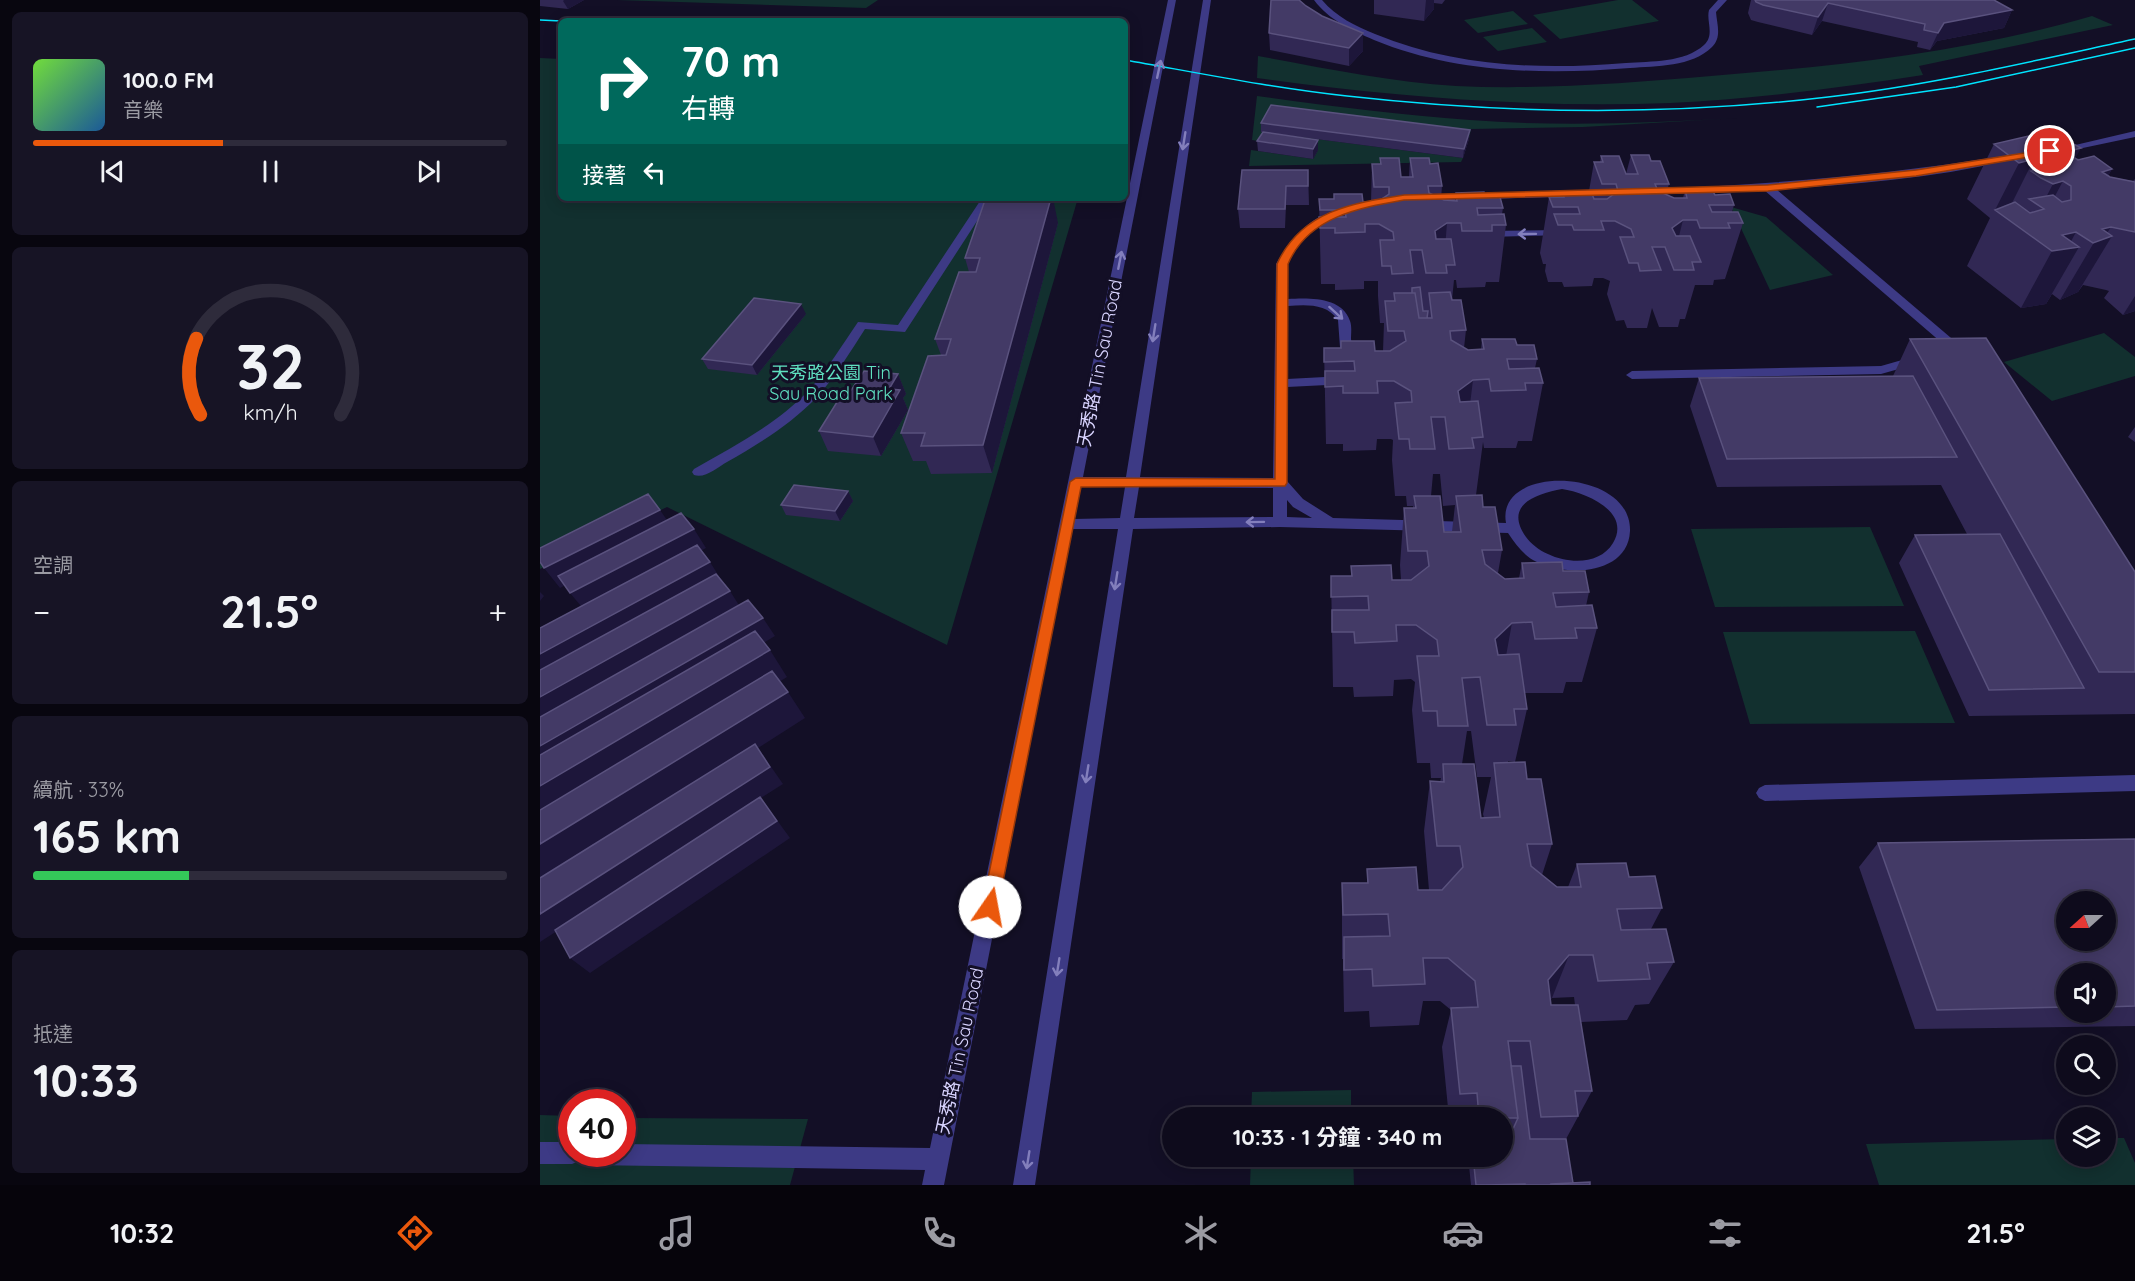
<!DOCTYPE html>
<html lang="zh-TW">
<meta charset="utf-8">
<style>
:root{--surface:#0e0b1c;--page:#171425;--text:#f1f3f6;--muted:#9b9ba3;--line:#2e2b3b;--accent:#ea580c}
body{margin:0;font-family:Quicksand,"Noto Sans TC",sans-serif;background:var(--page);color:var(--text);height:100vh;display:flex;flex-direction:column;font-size:22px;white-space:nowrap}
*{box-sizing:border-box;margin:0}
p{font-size:20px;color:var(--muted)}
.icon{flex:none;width:33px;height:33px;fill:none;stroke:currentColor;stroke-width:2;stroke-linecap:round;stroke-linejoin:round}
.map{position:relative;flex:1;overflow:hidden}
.drawer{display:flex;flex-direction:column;gap:12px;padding:12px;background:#08060f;width:540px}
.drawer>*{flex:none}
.guide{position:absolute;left:18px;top:18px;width:570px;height:183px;border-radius:9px;box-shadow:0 3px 15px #0003,0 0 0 2px var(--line);background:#00695c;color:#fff;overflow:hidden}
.needle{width:39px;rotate:249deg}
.buttons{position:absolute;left:1516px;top:891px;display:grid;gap:12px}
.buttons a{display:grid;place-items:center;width:60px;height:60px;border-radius:50%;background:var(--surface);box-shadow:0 3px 15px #0003,0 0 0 2px var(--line);font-size:30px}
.speed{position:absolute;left:18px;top:1089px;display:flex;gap:12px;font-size:30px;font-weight:700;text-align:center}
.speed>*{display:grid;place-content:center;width:78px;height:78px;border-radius:50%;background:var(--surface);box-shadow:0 3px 15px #0003,0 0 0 2px var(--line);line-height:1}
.speed .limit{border:9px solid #d22;background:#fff;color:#111}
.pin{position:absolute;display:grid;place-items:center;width:51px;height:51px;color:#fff;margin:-26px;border:3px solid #fff;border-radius:50%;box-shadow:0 2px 6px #0007}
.me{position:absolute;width:66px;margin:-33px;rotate:12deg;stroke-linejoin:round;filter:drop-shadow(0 0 4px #0008)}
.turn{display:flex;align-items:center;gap:21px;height:126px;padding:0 24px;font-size:27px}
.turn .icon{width:78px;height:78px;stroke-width:2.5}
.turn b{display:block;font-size:42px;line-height:51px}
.then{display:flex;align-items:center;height:57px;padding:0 24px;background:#0003;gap:12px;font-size:22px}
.big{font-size:45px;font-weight:700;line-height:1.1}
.drawer .tile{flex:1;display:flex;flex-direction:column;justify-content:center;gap:9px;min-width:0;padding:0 21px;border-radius:9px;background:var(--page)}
.drawer .dial{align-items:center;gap:0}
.dial svg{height:156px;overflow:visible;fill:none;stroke:var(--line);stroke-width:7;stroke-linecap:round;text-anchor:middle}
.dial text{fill:var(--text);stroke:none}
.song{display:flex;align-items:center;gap:18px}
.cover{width:72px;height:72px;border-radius:9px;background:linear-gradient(135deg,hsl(100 70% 55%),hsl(210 70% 35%))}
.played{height:6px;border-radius:3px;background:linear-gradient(90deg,var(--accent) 40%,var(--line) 40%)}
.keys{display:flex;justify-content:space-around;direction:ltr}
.heat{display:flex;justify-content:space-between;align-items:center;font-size:33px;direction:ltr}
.charge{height:9px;border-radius:4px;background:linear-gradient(90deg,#34c759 33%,var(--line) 0)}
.trip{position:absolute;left:622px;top:1107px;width:351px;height:60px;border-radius:30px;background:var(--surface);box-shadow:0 3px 15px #0003,0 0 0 2px var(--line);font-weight:700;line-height:60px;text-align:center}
.tabs{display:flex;height:96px;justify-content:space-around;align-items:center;background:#06040b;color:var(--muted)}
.tabs .icon{width:42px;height:42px}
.tabs .current{color:var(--accent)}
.tabs b{font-size:27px;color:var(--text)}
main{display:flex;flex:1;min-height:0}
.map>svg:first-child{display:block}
.green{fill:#12302f}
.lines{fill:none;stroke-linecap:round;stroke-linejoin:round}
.minor{fill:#3d3a85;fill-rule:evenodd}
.tram{stroke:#00e5ff;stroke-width:1.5}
.wall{fill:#312854;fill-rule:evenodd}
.shaded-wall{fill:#1d163a}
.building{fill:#433a66;stroke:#5a527e;stroke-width:1.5;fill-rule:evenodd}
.oneway{stroke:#837fbc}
.route{fill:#ea580c;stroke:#983908;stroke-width:1.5}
.labels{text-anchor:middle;stroke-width:6;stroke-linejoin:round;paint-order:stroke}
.street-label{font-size:18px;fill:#d9d4ff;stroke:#130f26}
.park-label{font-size:18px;fill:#5fe0c0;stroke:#130f26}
</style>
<main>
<section class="drawer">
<div class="tile">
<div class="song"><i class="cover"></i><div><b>100.0 FM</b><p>音樂</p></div></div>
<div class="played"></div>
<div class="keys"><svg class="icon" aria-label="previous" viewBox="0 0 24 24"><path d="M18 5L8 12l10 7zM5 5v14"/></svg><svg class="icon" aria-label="pause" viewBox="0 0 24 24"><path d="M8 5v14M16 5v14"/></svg><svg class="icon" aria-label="next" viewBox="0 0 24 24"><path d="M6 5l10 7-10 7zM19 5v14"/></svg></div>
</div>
<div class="tile dial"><svg viewBox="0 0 100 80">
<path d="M14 69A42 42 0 1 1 86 69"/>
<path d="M14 69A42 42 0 0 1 12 30" stroke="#ea580c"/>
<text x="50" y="56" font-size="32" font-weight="700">32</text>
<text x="50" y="72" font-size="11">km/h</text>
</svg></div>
<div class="tile"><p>空調</p>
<div class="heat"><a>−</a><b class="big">21.5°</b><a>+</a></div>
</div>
<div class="tile"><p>續航 · 33%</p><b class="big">165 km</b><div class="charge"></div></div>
<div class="tile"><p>抵達</p><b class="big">10:33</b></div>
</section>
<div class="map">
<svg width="1595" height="1185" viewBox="0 0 1595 1185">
<rect width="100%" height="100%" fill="#130f26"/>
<path class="green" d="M77 0H338L326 8Z
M1078 0H1092L1119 21 1020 39 993 15Z
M973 11 988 24 938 33 924 20Z
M1552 16 1573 25 1379 66 1383 75C1299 88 1215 99 1130 103 992 108 854 97 717 78L718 56C784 68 850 82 916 86 1001 90 1087 83 1171 76 1299 66 1428 52 1552 16Z
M992 28 1007 42 958 51 943 37Z
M0 58 21 59V198H538L407 645 127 507 0 569Z
M717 96C788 106 859 115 930 120 1019 127 1109 123 1198 118L1043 127 931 129 929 139 732 114 722 132 923 158 921 162 709 166 711 150 773 159 778 150 712 140Z
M1191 207 1226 217 1293 275 1230 290Z
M1564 333 1595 357V376L1512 401 1464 362Z
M1330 527 1364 606 1175 607 1151 529Z
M1375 631 1415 723 1210 724 1183 632Z
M811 1090V1117H711L712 1092Z
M0 1115 31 1116 32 1154H82L83 1118 268 1119 250 1185H0Z
M1566 1138H1584L1595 1163V1185H1339L1326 1144 1527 1139V1156H1566Z
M711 1157H813L814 1185H710Z"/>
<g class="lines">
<path class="minor" d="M628 0H636L543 477H586L663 0H671L600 477 733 478 736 264C750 239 770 217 798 209L802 210V214C782 224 752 241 748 265 746 276 748 288 748 299 767 298 802 296 810 321 812 326 811 334 811 339 813 353 814 364 807 376L787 385 747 387V481L763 499 793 518 966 523C955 463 1092 468 1090 531 1088 575 1026 577 997 562 984 556 976 545 968 533L740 527 593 529 495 1185H473L578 529H532L404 1185H382L385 1170 47 1165 39 1161 32 1164H0V1142H32V1154H82V1144L390 1148ZM748 306C766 305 786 303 798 320L801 361 798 371 785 377 747 379ZM541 487H585L580 518 534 519ZM599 487 733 488V517L594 518ZM1022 489C1044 492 1092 511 1073 543 1055 573 1003 561 986 537 963 504 997 494 1022 489ZM747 500 753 507 772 518 747 517Z
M774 0H782C796 17 816 26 835 34 915 67 1001 70 1086 63 1111 61 1144 63 1164 45 1175 35 1166 21 1169 10L1178 0H1187L1176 12C1177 25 1182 37 1172 47 1152 67 1116 66 1090 68 1004 75 914 73 834 40 811 30 789 20 774 0Z
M1595 131V137L1519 153 1514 150Z
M1463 156 1467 157V161C1392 178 1312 185 1236 189L1424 349 1426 352 1424 355H1416L1224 190 1108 195 1103 192 1108 189C1227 185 1345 175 1463 156Z
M1042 191 1046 192V196L883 201 878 198 883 195Z
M442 198H452L365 332 325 329C310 352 296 376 277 397 251 424 219 444 187 462 178 467 165 479 154 475L152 472 154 469C194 446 237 424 269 390 288 369 302 345 318 322L358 325Z
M1024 230 1029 233 1028 235 946 237 941 234 946 231Z
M1376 356 1382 360 1380 363 1341 374 1092 379 1086 375 1092 371 1341 366Z
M1595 775V791L1225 801 1219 798 1216 793 1219 788 1225 785Z"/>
<path class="tram" d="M0 20 21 21
M585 60C659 73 733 88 807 96 967 114 1129 116 1288 97 1392 85 1493 61 1595 39
M1277 107 1416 87 1595 48"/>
</g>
<path class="wall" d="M0 0H44L28 9 0 6Z
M834 0H905L902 4 894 3V9L884 21 834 14Z
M1211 0H1445L1472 10 1464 28 1397 41 1390 50 1377 47 1378 42 1282 21 1272 35 1218 22 1211 20 1208 13Z
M766 6 782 16 823 33V51L809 66 730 50 729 33Z
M721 123 929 139 923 158 737 134 778 140V150L773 159 718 151 717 141 723 132H721Z
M1454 144 1536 158 1572 169 1568 176 1570 177 1593 181 1595 179V311L1583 315 1564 298 1569 291 1566 290 1543 285 1538 292 1520 300 1512 294 1506 304 1481 308 1427 266 1450 218 1427 199Z
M1091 155 1111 161 1129 184 1126 194 1134 198H1143L1145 190 1175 195 1194 205 1192 212 1203 223 1185 279 1174 280 1173 285H1155L1145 319H1140L1138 327H1119L1112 308 1107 328H1087L1084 320 1076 321 1067 294 1070 281 1063 278H1054L1052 286 1024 287 1022 282H1008L1005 271 1006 264H1003L1000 253 1009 197H1022L1023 192 1049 191 1054 162H1060L1061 156 1086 174Z
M840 158 861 177H869L870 158 890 164 902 186 901 199 904 200H915L916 193 945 197 963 208 962 214 966 225 959 282H946L945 287 917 288 916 280H914L912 300 926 330 924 348 928 350 941 349 942 339 977 345 997 359 995 368 1003 383 992 441H978L976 448H944L943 442 936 495H928L943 507 962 550 958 573 965 579 979 578 982 563 1023 571 1049 592 1046 606 1057 628 1042 682H1026L1023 693H985L987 709 975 762 968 761V763L987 779 1012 844 1002 875 1017 887H1028L1037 864 1089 877 1122 908 1111 929 1134 962 1109 1004 1095 1005 1087 1020 1041 1022 1052 1091 1026 1139 1033 1183 1050 1185H931L928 1156H963V1118H909L902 1047 911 1010 900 1001H883L879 1025 830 1027 829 1011 804 1012 803 959H802V883H827V869L878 890H889L884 831 890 781 900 782 901 778H891L890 763H877L872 710 875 682 871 679 854 680 853 696 814 697 813 687H793L791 576H811V566L852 580H861L860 565 864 508H873V506H867L866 496H855L852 460 853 440 851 439H837L836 450 803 451V444H786L784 348 843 351 844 323H840L838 296V281H824V289L795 290V284H781L779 199 831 202 832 164H840ZM893 474H900L903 506 915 505 912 532H904L891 496ZM927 731H931L937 777H951L943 814 944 818H941L922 764ZM1034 997 1035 1005H1011L1010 1000 1012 998Z
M768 170 769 205H746L745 228H700L698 209Z
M518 223 452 473 391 474 386 461H373L361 433 401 355 395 339 429 272 425 258Z
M266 314 217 375 168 369 162 359Z
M1370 339 1595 572V714L1429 716 1359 563 1375 535 1427 534 1401 485 1177 487 1150 406 1159 378 1353 376Z
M358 374 366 394 363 398 368 410 341 456 288 451 279 431 308 395Z
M1595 427V442L1588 437Z
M308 491 313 501 300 521 246 515 241 505Z
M1595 839V1026L1375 1029 1319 867 1338 843ZM1527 974H1566V1012H1527Z"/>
<path class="shaded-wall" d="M24 0H44L28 9 23 1Z
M886 0H894V9L884 21Z
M1288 3 1282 21 1272 35 1278 17Z
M1472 10 1464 28 1397 41 1390 50 1398 33 1404 23Z
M823 33V51L809 66V48Z
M930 130 929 139 923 158 924 149Z
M778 140V150L773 159V149Z
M1541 148 1523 181 1493 237 1504 209 1501 207 1513 184 1526 152Z
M1494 159 1466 215 1455 210 1479 163Z
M1572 169 1540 225 1562 172Z
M511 198H513L518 223 452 473 443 445Z
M1143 220 1132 264V228Z
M907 223 903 273H892L895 231Z
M1571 227 1563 239 1572 236 1538 292 1520 300 1562 229Z
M1536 232 1527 249 1539 247 1506 304 1481 308 1512 251 1522 235Z
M1595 296V311L1583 315Z
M261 304 266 314 217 375 212 365Z
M358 374 366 394 363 398 368 410 341 456 333 437 349 389Z
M933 380 926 437 918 391Z
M308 491 313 501 300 521 295 511Z
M120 510 133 529 20 588 4 568Z
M154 529 166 548 46 612 30 593Z
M170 562 182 581 0 682V654Z
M190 591 202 610 0 725V697Z
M0 592 4 596 0 601Z
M223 618 235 636 0 774V746Z
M972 623 962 678 955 639Z
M230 650 247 677 0 827V786Z
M248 692 265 718 218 748 243 784 221 798 250 838 50 973 30 958 221 799 0 942V844Z
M1029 955 1012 998 992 1022 1008 980Z"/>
<path class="building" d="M731 0H759L766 6 782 16 823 33 809 48 729 33Z
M1215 0H1454L1472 10 1404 23 1398 33 1384 30 1385 24 1288 3 1278 17 1223 5 1216 2Z
M731 105 930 130 924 149 721 123Z
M1510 131 1541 148 1526 152 1538 160 1554 156 1572 169 1562 172 1570 177 1595 182V232L1571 227 1562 229 1572 236 1553 243 1536 232 1522 235 1539 247 1512 251 1455 210 1475 202 1490 213 1504 209 1489 199 1513 195 1522 202 1531 200V186L1523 181 1513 184 1501 178 1491 171 1507 167 1494 159 1479 163 1454 144Z
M723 132 778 140 773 149 717 141Z
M1091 155H1109L1111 161H1120L1129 184H1115L1118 191 1134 198H1147L1145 190H1172L1175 195 1190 194 1194 205H1169L1172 212H1198L1203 223H1188L1190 228H1160L1157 220H1143L1132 228 1136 236H1150L1161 262H1152L1154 270H1134L1125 247H1112L1121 270 1100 271 1098 263H1089L1080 237H1094L1091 229 1075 221H1061L1064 230H1034L1032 225H1018L1014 214H1040L1038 207H1013L1009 197H1024L1023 192 1051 191 1054 199H1067L1078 191 1076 184H1062L1054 162H1063L1061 156H1079L1086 174H1098Z
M840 158H859L861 177H873L870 158H889L890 164 898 163 902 186H888L889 193 904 200 917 201 916 193 944 192 945 197H960L963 208H937L938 215 964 214 966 225H952V231H922L921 223H907L895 231 896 239H911L915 265H906L907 273H886L882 250H870L873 273 852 274 851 266H842L840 240H854L853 232 839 224H825V232L795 233V228H780L779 217H806L805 210H780L779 199H794V194H822L823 202H837L849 194V187H834L832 164H841Z
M702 170H768V186H746L745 209H698Z
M465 198H511L443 445 381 446 385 433H361L388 356 406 355 411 339H395L419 272H436L440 258H425L445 200H465Z
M880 287 883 311H888L887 318H879L875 293H872V288Z
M910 292 912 300H921L926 330 910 331 911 340 928 350 944 349 942 339H975L977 345H994L997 359H967L969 369 999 368 1003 383H985L986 390 951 391 949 379 933 380 918 391 920 402 938 401 943 437 932 438 934 448 909 449 905 417H891L895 449H870L869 439H859L855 403 872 402 871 391 854 381H837L838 393H803V386L785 387V371H815L814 361 784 362V348H801V341H834L835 351H850L866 341 864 331H848L845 301H855L854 293H875L879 318H892L889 293Z
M214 298 261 304 212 365 162 359Z
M1446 338 1595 572V672H1559L1370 339Z
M324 371 358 374 349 389 360 390 333 437 279 431 302 394 308 395Z
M1373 376 1417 457 1187 459 1159 378Z
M254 485 308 491 295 511 241 505Z
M108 494 120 510 4 568 0 562V548Z
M942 495 943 507H955L962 550H942L945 564 965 579 984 578 982 563 1022 562 1023 571H1045L1049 592 1013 593 1016 607 1052 605 1057 628H1035L1037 638 995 639 992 622 972 623 955 639 958 655 979 654 987 709H974L976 725H947L940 677 922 678 928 726H898L897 711H883L877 656H899L897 640 876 625H856L857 641 815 643 814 632H792V610H829L828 596 791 597V576H812L811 566 851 565 852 580H871L889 566 887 551H868L864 508H876L874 496H900L904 532H921L916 496Z
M141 513 154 529 30 593 18 576Z
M1460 534 1544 688 1449 690 1375 535Z
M157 545 170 562 0 654V628Z
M176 574 190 591 0 697V670Z
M208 600 223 618 0 746V717Z
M215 631 230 650 0 786V755Z
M232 671 248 692 0 844V810Z
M215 744 230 767 0 914V878Z
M985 762 987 779H1001L1012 844H987L991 866 1017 887H1041L1037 864 1086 863 1089 877 1115 876 1122 908 1077 909 1081 930 1126 929 1134 962 1107 963 1110 979 1058 981 1053 955H1029L1008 980 1011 1005H1038L1052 1091H1035L1038 1116 1001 1117 990 1041H968L978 1118H939L937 1093 920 1094 911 1008 938 1007 935 981 908 958H883L885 984 833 986 832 969 804 970V937L850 936 848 914 803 915 802 883H828L827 869 876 867 878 890H902L923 867 920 846H897L890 781 904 782 903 764H934L941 818 960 817 954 763Z
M220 797 237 821 30 958 15 930Z
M1595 839V1006L1566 1007V974H1527V1007L1397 1010 1338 843ZM1527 902H1566V940H1527Z
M971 1066H981L990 1139H1026L1033 1183 1011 1184 1010 1185H936L933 1156H963V1140H968L978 1118Z
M1050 1182V1185H1011V1184Z
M985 1184V1185H946Z"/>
<defs><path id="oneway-shaft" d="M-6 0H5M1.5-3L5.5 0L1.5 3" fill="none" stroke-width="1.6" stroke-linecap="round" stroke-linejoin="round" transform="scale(1.5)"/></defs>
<g class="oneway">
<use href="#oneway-shaft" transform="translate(619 69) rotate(-78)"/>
<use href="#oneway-shaft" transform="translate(644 141) rotate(99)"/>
<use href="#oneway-shaft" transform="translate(987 234) rotate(179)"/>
<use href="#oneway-shaft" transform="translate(580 260) rotate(-79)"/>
<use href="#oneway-shaft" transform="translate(796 313) rotate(42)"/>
<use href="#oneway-shaft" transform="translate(614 333) rotate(99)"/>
<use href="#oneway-shaft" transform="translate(715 522) rotate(179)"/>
<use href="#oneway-shaft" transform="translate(576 581) rotate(99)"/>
<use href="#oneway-shaft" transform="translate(547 774) rotate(99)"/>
<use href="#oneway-shaft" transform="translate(518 967) rotate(99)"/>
<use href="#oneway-shaft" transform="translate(488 1160) rotate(99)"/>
</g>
<path class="route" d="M1510 149 1514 151 1513 153 1376 176 1228 191 864 200C818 208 768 217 748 264L747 483 745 486 541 487 458 907 456 913 450 915 444 913 442 907 530 482 536 478 735 479 737 264C761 211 812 203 864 195L1228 185 1376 170Z"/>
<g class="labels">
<g class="street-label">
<text transform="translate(560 363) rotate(-79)" y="6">天秀路 Tin Sau Road</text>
<text transform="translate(420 1051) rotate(-78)" y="6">天秀路 Tin Sau Road</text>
</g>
<g class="park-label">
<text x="291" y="379">天秀路公園 Tin<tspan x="291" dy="21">Sau Road Park</tspan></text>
</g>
</g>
</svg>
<div class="buttons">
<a><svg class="needle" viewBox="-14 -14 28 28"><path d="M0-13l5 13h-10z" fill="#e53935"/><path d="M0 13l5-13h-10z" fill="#9b9ba3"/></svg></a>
<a><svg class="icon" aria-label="sound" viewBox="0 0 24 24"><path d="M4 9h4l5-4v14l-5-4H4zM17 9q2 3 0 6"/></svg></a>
<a><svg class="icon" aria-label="search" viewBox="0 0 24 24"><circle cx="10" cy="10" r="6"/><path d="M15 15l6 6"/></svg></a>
<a><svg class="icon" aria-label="layers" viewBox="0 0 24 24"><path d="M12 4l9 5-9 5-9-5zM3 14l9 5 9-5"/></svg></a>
</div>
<div class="speed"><div class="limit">40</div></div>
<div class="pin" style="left:1510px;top:151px;background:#d93025"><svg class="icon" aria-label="arrive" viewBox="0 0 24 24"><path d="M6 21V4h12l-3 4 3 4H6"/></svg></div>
<svg class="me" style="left:450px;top:907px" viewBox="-20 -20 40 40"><circle r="19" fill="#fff"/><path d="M0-13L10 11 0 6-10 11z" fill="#ea580c"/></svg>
<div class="trip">10:33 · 1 分鐘 · 340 m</div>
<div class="guide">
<div class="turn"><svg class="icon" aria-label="right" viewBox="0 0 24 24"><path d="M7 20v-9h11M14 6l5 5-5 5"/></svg><div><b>70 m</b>右轉</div></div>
<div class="then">接著<svg class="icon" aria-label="left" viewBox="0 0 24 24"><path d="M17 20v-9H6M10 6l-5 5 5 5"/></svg></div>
</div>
</div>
</main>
<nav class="tabs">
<b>10:32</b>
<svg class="icon current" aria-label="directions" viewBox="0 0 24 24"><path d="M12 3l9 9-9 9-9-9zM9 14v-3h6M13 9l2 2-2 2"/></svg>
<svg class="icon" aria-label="music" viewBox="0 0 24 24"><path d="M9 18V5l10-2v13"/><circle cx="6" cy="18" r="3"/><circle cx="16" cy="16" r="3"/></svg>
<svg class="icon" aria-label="phone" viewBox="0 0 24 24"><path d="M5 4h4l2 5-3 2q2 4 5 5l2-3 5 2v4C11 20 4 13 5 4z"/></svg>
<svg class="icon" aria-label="climate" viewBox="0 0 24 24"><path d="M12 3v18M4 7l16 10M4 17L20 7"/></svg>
<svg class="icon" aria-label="car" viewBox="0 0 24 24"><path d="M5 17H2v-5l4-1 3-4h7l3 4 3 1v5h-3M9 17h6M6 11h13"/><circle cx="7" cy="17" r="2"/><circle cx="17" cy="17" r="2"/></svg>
<svg class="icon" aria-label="filters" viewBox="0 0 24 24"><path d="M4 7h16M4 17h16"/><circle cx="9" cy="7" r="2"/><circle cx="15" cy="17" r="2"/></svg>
<b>21.5°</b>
</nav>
